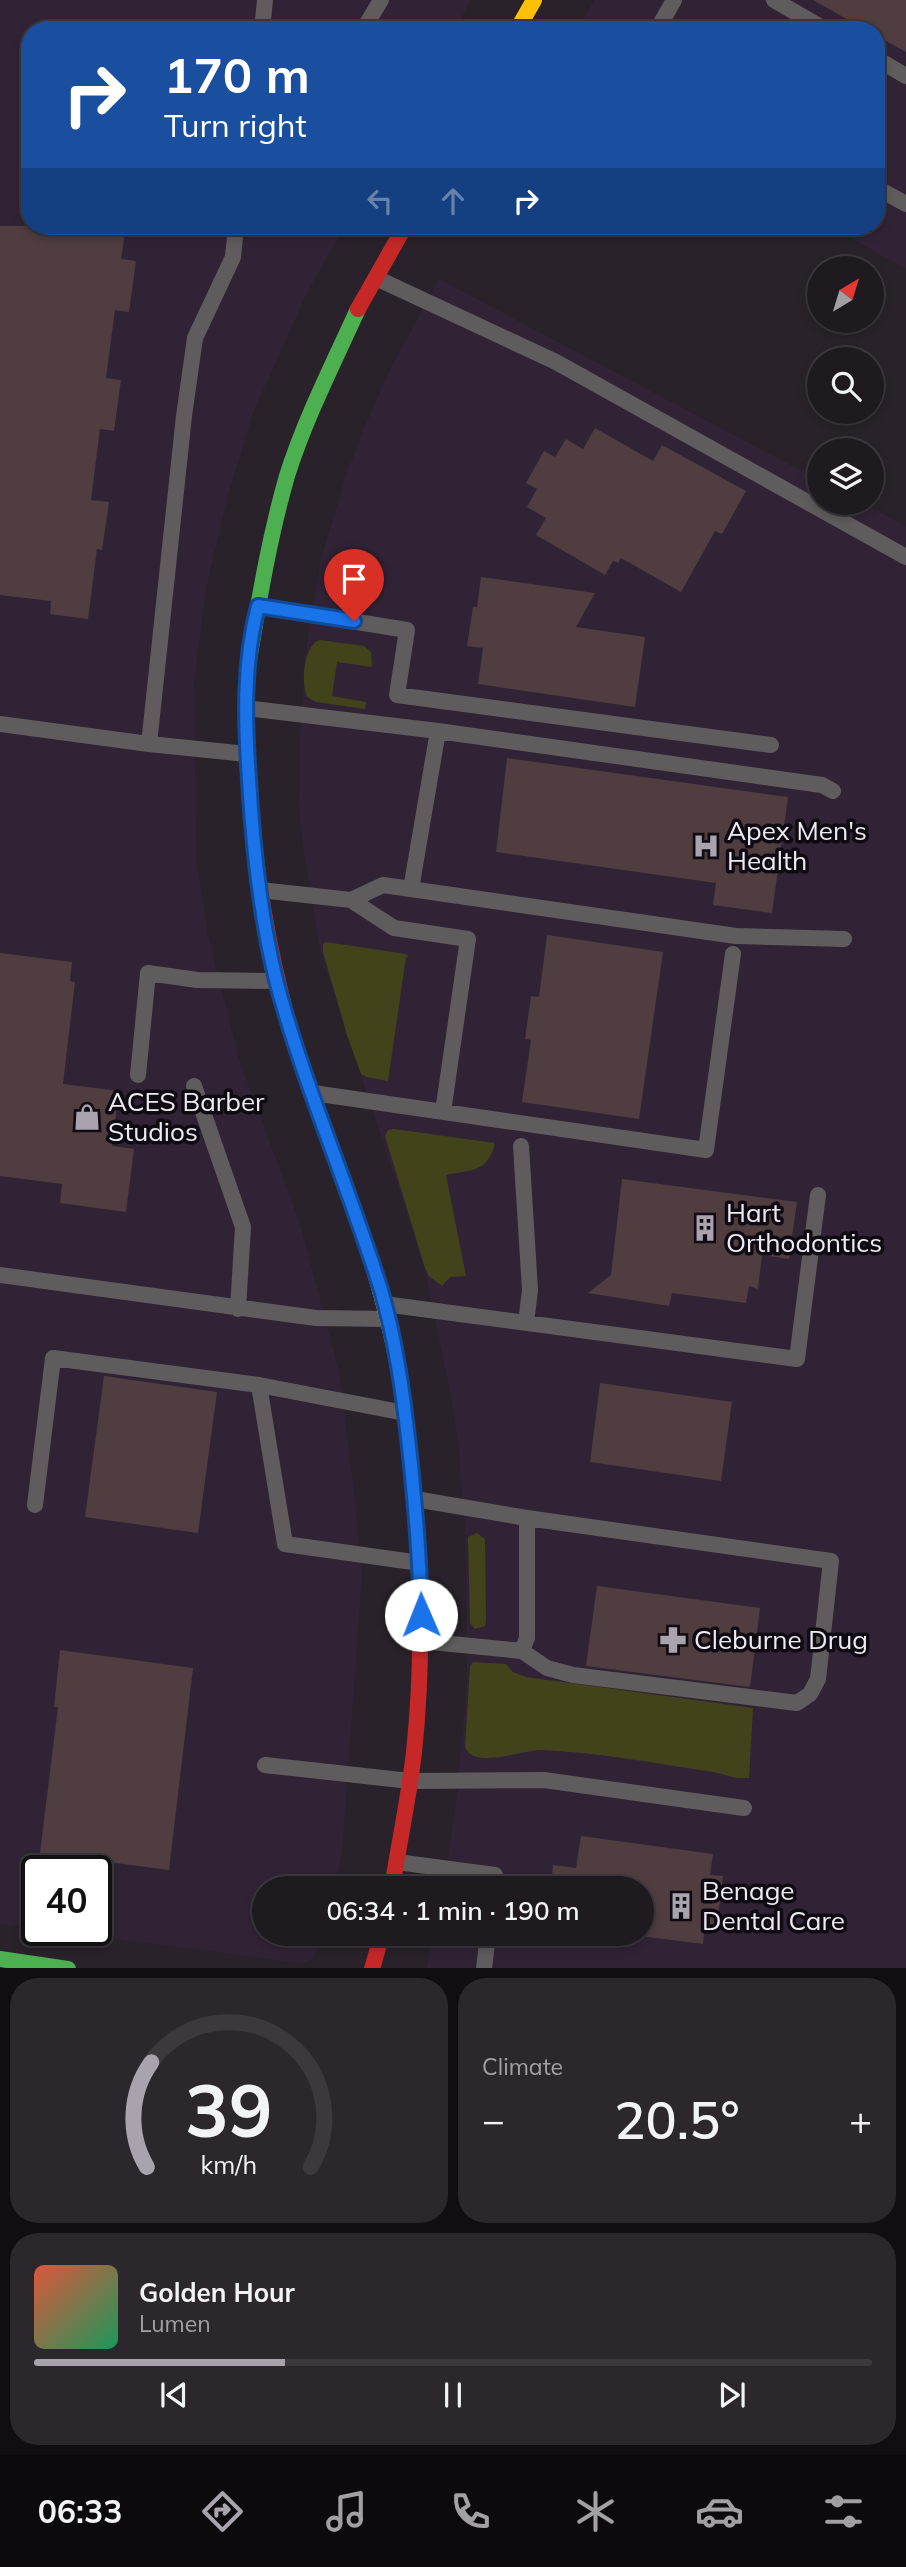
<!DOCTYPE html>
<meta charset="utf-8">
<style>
:root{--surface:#1f1a20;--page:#2c272d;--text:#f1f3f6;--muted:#a1a1a5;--line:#3c383e;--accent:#aaa3ad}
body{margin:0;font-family:Mulish,sans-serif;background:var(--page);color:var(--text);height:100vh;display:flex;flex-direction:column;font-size:26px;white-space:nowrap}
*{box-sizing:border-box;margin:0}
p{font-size:23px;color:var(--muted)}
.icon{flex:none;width:38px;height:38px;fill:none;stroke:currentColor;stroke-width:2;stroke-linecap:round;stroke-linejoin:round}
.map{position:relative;height:1968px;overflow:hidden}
.sheet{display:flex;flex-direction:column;gap:10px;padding:10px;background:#110e12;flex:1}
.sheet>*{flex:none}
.hud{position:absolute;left:21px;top:21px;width:864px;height:214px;border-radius:28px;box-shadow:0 4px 10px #0003,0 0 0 2px var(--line);background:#1a4fa0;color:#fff;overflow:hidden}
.needle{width:46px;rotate:38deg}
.tools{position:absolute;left:807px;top:256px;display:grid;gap:14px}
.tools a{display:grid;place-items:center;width:77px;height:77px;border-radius:50%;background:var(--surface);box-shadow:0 4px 10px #0003,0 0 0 2px var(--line);font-size:35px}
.speed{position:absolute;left:21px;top:1855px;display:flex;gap:14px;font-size:35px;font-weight:700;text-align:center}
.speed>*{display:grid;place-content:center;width:91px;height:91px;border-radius:50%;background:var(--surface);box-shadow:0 4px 10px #0003,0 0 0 2px var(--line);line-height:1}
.speed .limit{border:4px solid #111;border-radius:10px;background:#fff;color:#111}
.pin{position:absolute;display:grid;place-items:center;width:60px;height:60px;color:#fff;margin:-72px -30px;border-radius:50% 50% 50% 0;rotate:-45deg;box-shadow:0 0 7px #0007}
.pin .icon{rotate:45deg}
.me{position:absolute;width:77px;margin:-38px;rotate:359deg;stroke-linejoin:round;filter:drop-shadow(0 0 5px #0008)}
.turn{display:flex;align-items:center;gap:24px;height:147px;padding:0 28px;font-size:32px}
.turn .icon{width:91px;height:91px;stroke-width:2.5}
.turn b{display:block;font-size:49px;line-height:60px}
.lanes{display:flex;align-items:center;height:66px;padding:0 28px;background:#0003;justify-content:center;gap:35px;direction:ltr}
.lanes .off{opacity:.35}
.big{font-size:52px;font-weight:600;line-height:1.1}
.sheet .card{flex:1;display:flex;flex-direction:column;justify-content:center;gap:10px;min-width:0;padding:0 24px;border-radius:28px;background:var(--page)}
.sheet .dial{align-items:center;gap:0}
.dial svg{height:182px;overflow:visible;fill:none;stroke:var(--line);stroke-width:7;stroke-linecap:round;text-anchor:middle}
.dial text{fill:var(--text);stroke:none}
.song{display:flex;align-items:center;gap:21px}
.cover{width:84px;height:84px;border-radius:10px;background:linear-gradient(135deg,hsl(10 70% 55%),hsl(150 70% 35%))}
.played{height:7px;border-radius:4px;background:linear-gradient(90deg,var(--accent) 30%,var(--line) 30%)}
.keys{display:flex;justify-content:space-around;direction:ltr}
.heat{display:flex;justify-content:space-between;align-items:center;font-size:38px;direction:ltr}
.sheet .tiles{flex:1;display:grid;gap:10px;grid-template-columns:1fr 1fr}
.card:last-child{grid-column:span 2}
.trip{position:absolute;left:252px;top:1876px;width:402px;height:70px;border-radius:35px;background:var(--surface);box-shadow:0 4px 10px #0003,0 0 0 2px var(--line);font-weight:600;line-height:70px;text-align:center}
.tab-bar{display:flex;height:112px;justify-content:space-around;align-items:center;background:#0c0a0d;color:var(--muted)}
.tab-bar .icon{width:49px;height:49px}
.tab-bar .current{color:var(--accent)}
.tab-bar b{font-size:32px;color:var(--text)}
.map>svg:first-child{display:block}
.built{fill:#302335}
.green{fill:#42431b}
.building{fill:#4f3d40}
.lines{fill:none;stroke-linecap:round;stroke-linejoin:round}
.lane{stroke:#605c5e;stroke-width:16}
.fast{stroke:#4caf50;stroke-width:16}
.slow{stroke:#ffc107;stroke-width:16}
.jam{stroke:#c62828;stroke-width:16}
.route-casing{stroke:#114b97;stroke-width:18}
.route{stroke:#1a73e8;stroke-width:12}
.labels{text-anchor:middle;stroke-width:7;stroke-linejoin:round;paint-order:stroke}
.poi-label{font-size:26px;fill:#f0e9f3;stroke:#100b12;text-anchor:start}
</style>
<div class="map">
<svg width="906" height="1969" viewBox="0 0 906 1969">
<rect width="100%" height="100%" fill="#29222a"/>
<path class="built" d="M0 0H471L455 30H30V226H345L308 291 253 413 227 499 206 589 194 683 196 855 208 935 239 1059 299 1221 328 1329 339 1372 353 1484 362 1574 342 1854 334 1888H264V1934H324L316 1954 311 1960 301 1963 46 1930H96V1871H37V1929L0 1924Z
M594 0H906V269L829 226H877V30H578Z
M439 279 819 480V502H861L906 526V1968L426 1969 435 1934H642V1888H443L456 1805 467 1681 466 1545 459 1450 452 1402 425 1270 320 950 304 852 299 808 300 744 305 656 321 559 347 472 365 426 388 373Z"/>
<path class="green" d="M319 640 364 646 371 652 372 667 337 662 332 696 366 702 365 709 316 702 307 697C301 683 303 647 319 640Z
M326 942 406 954 409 957H406L388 1081 366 1077 361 1074 347 1035 323 952V944Z
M394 1129 495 1143C488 1173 472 1169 446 1175L466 1276 450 1277 442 1286 429 1276 425 1268 385 1136 388 1130Z
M477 1533 485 1539 486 1621 485 1626 475 1629 470 1623 468 1537Z
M473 1662 506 1664 513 1672 526 1677 753 1708 749 1778H736L714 1772C657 1764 598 1752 541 1750 522 1750 474 1770 465 1747L470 1666Z"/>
<path class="building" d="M813 0H906V52L877 36V30H866Z
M0 226H126L121 259 136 261 129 312 115 310 106 378 121 380 114 431 100 429 91 500 109 502 102 550 97 549 88 619 50 614 51 601 0 595Z
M595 428 653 461 662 445 746 491 722 534 715 531 681 592 621 558 618 563 613 561 605 575 536 535 546 518 527 507 537 489 526 483 544 451 555 457 566 439 583 449Z
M481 577 595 593 576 627 645 637 635 707 478 684 483 648 467 646 473 607H477Z
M507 758 788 797 772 913 713 905 716 883 496 852Z
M547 935 663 952 639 1119 522 1102 531 1040 525 1039 531 996 539 997Z
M0 953 72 962 70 981 75 982 63 1084 119 1091 112 1146 134 1149 126 1212 60 1203 62 1184 0 1176Z
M622 1179 797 1202 789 1259 762 1255 758 1289 749 1286 746 1303 672 1293 669 1306 588 1293 611 1275Z
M104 1376 217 1392 198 1533 85 1517Z
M600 1383 732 1402 721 1481 590 1462Z
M597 1586 760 1608 750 1687 586 1666Z
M60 1650 193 1668 169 1870 40 1853 58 1707H54Z
M581 1836 713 1854 710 1875 723 1876 717 1925 705 1923 703 1944 625 1934H642V1888H551L553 1865 576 1868Z"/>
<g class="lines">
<path class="lane" d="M774 0 826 30
M262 30 265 0
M363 30 381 0
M657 30 674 0
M877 59 906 76
M877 188 906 204
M376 278 556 362 906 557
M258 606 407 630 397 695 771 745
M246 708 438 731 822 785 833 791
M0 724 149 744 247 754
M149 744 184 416 195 338 233 257 236 226
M411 889 438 731
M260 890 351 900 383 885 736 936 844 939
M351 900 394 928 468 939 443 1112
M138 1075 148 973 197 980 276 981
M194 1086 243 1227 238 1309
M313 1093 706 1150 733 954
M521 1146 530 1290 526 1323
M0 1275 316 1318 388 1319
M384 1304 797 1359 818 1195
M259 1385 405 1413
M415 1499 527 1518V1638L522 1651
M35 1505 53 1358 259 1385 285 1544 420 1563
M421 1641 522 1651 547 1668 573 1675 797 1703 810 1694 818 1679 831 1561 527 1518
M265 1765 410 1781 544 1780 744 1808
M397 1862 495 1875 494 1888
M484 1969 488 1934"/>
<path class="fast" d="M250 654C260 594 270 535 287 476 305 419 333 364 358 309
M0 1959 68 1969"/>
<path class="slow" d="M517 30 534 0
M304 1071C340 1174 385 1277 401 1386"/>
<path class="jam" d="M358 309 405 226
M250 654C243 698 246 743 249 787 256 884 272 979 304 1071
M392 1888C399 1843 409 1797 414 1752 427 1630 419 1507 401 1386
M372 1969 382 1934"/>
</g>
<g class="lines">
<defs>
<path id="route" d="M354 621 258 606C243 663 245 721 249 780 253 848 260 917 277 984 305 1088 349 1187 381 1290 396 1341 403 1394 409 1446 415 1502 420 1558 421 1615"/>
</defs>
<use href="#route" class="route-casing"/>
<use href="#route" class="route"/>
</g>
<defs>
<symbol id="hospital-bare" viewBox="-9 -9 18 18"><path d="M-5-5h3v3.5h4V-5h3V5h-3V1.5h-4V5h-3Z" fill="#aaa3ad" stroke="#100b12" stroke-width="2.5" paint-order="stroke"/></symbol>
<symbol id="shop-bare" viewBox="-9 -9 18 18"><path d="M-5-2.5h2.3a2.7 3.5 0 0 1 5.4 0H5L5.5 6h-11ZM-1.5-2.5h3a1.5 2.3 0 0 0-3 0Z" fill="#aaa3ad" stroke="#100b12" stroke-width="2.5" paint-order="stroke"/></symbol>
<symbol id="building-bare" viewBox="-9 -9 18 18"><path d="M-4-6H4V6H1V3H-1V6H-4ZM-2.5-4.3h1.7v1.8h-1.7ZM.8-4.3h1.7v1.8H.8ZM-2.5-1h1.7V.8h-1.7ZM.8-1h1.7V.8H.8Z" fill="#aaa3ad" stroke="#100b12" stroke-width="2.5" paint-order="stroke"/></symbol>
<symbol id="pharmacy-bare" viewBox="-9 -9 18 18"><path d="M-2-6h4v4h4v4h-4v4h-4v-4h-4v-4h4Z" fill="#aaa3ad" stroke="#100b12" stroke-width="2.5" paint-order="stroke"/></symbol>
</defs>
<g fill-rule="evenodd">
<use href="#hospital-bare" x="687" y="827" width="38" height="38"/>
<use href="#shop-bare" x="68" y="1098" width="38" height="38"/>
<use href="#building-bare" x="686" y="1209" width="38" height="38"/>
<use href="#pharmacy-bare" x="654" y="1621" width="38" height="38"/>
<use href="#building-bare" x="662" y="1887" width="38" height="38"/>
</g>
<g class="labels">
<g class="poi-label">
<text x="727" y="840">Apex Men's<tspan x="727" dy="30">Health</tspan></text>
<text x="108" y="1111">ACES Barber<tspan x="108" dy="30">Studios</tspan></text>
<text x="726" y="1222">Hart<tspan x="726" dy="30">Orthodontics</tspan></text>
<text x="694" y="1649">Cleburne Drug</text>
<text x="702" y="1900">Benage<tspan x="702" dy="30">Dental Care</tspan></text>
</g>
</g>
</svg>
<div class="tools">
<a><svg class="needle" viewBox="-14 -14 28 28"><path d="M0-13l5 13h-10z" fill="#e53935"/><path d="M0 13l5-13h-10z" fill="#a1a1a5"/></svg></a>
<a><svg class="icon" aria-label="search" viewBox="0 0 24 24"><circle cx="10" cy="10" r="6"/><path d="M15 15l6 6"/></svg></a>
<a><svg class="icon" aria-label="layers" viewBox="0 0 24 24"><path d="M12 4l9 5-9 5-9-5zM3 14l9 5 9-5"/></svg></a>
</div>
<div class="speed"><div class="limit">40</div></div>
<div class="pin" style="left:354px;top:621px;background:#d93025"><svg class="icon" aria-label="arrive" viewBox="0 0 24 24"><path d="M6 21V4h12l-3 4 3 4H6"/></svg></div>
<svg class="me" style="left:421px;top:1615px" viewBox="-20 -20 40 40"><circle r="19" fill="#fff"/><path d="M0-13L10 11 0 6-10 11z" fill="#1a73e8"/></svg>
<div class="trip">06:34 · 1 min · 190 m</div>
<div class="hud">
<div class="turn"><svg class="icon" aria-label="right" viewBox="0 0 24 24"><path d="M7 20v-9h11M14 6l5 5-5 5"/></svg><div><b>170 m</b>Turn right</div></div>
<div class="lanes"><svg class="icon off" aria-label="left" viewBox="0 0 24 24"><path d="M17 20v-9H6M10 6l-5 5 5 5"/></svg><svg class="icon off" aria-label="ahead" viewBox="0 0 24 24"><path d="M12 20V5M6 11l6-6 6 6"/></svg><svg class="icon" aria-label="right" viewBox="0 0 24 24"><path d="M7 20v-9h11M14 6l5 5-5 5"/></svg></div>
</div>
</div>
<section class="sheet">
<div class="tiles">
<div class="card dial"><svg viewBox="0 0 100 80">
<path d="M14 69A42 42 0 1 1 86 69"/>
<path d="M14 69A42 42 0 0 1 16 23" stroke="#aaa3ad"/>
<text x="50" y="56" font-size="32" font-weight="700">39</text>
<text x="50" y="72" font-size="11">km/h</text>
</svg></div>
<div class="card"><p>Climate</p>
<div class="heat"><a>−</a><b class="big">20.5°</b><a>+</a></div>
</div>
<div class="card">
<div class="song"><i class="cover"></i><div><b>Golden Hour</b><p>Lumen</p></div></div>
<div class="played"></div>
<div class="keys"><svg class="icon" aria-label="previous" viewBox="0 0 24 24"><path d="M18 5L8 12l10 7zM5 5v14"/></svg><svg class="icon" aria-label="pause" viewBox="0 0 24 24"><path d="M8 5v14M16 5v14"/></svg><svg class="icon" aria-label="next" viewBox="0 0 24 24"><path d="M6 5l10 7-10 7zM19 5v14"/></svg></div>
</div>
</div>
</section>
<nav class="tab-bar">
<b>06:33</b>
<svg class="icon current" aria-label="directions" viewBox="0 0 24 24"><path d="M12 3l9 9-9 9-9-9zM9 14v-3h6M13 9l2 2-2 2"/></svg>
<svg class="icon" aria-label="music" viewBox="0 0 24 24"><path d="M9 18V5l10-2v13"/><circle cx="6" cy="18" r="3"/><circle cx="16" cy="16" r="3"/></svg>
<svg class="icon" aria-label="phone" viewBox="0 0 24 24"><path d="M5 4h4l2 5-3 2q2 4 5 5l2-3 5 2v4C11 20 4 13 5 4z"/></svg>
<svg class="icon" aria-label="climate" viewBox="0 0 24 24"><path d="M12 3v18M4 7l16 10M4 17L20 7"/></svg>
<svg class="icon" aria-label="car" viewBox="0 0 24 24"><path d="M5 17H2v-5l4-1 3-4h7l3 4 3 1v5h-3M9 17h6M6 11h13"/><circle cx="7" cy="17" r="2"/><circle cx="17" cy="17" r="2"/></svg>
<svg class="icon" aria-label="filters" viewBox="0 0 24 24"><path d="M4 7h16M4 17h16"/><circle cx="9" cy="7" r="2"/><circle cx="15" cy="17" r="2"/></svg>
</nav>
